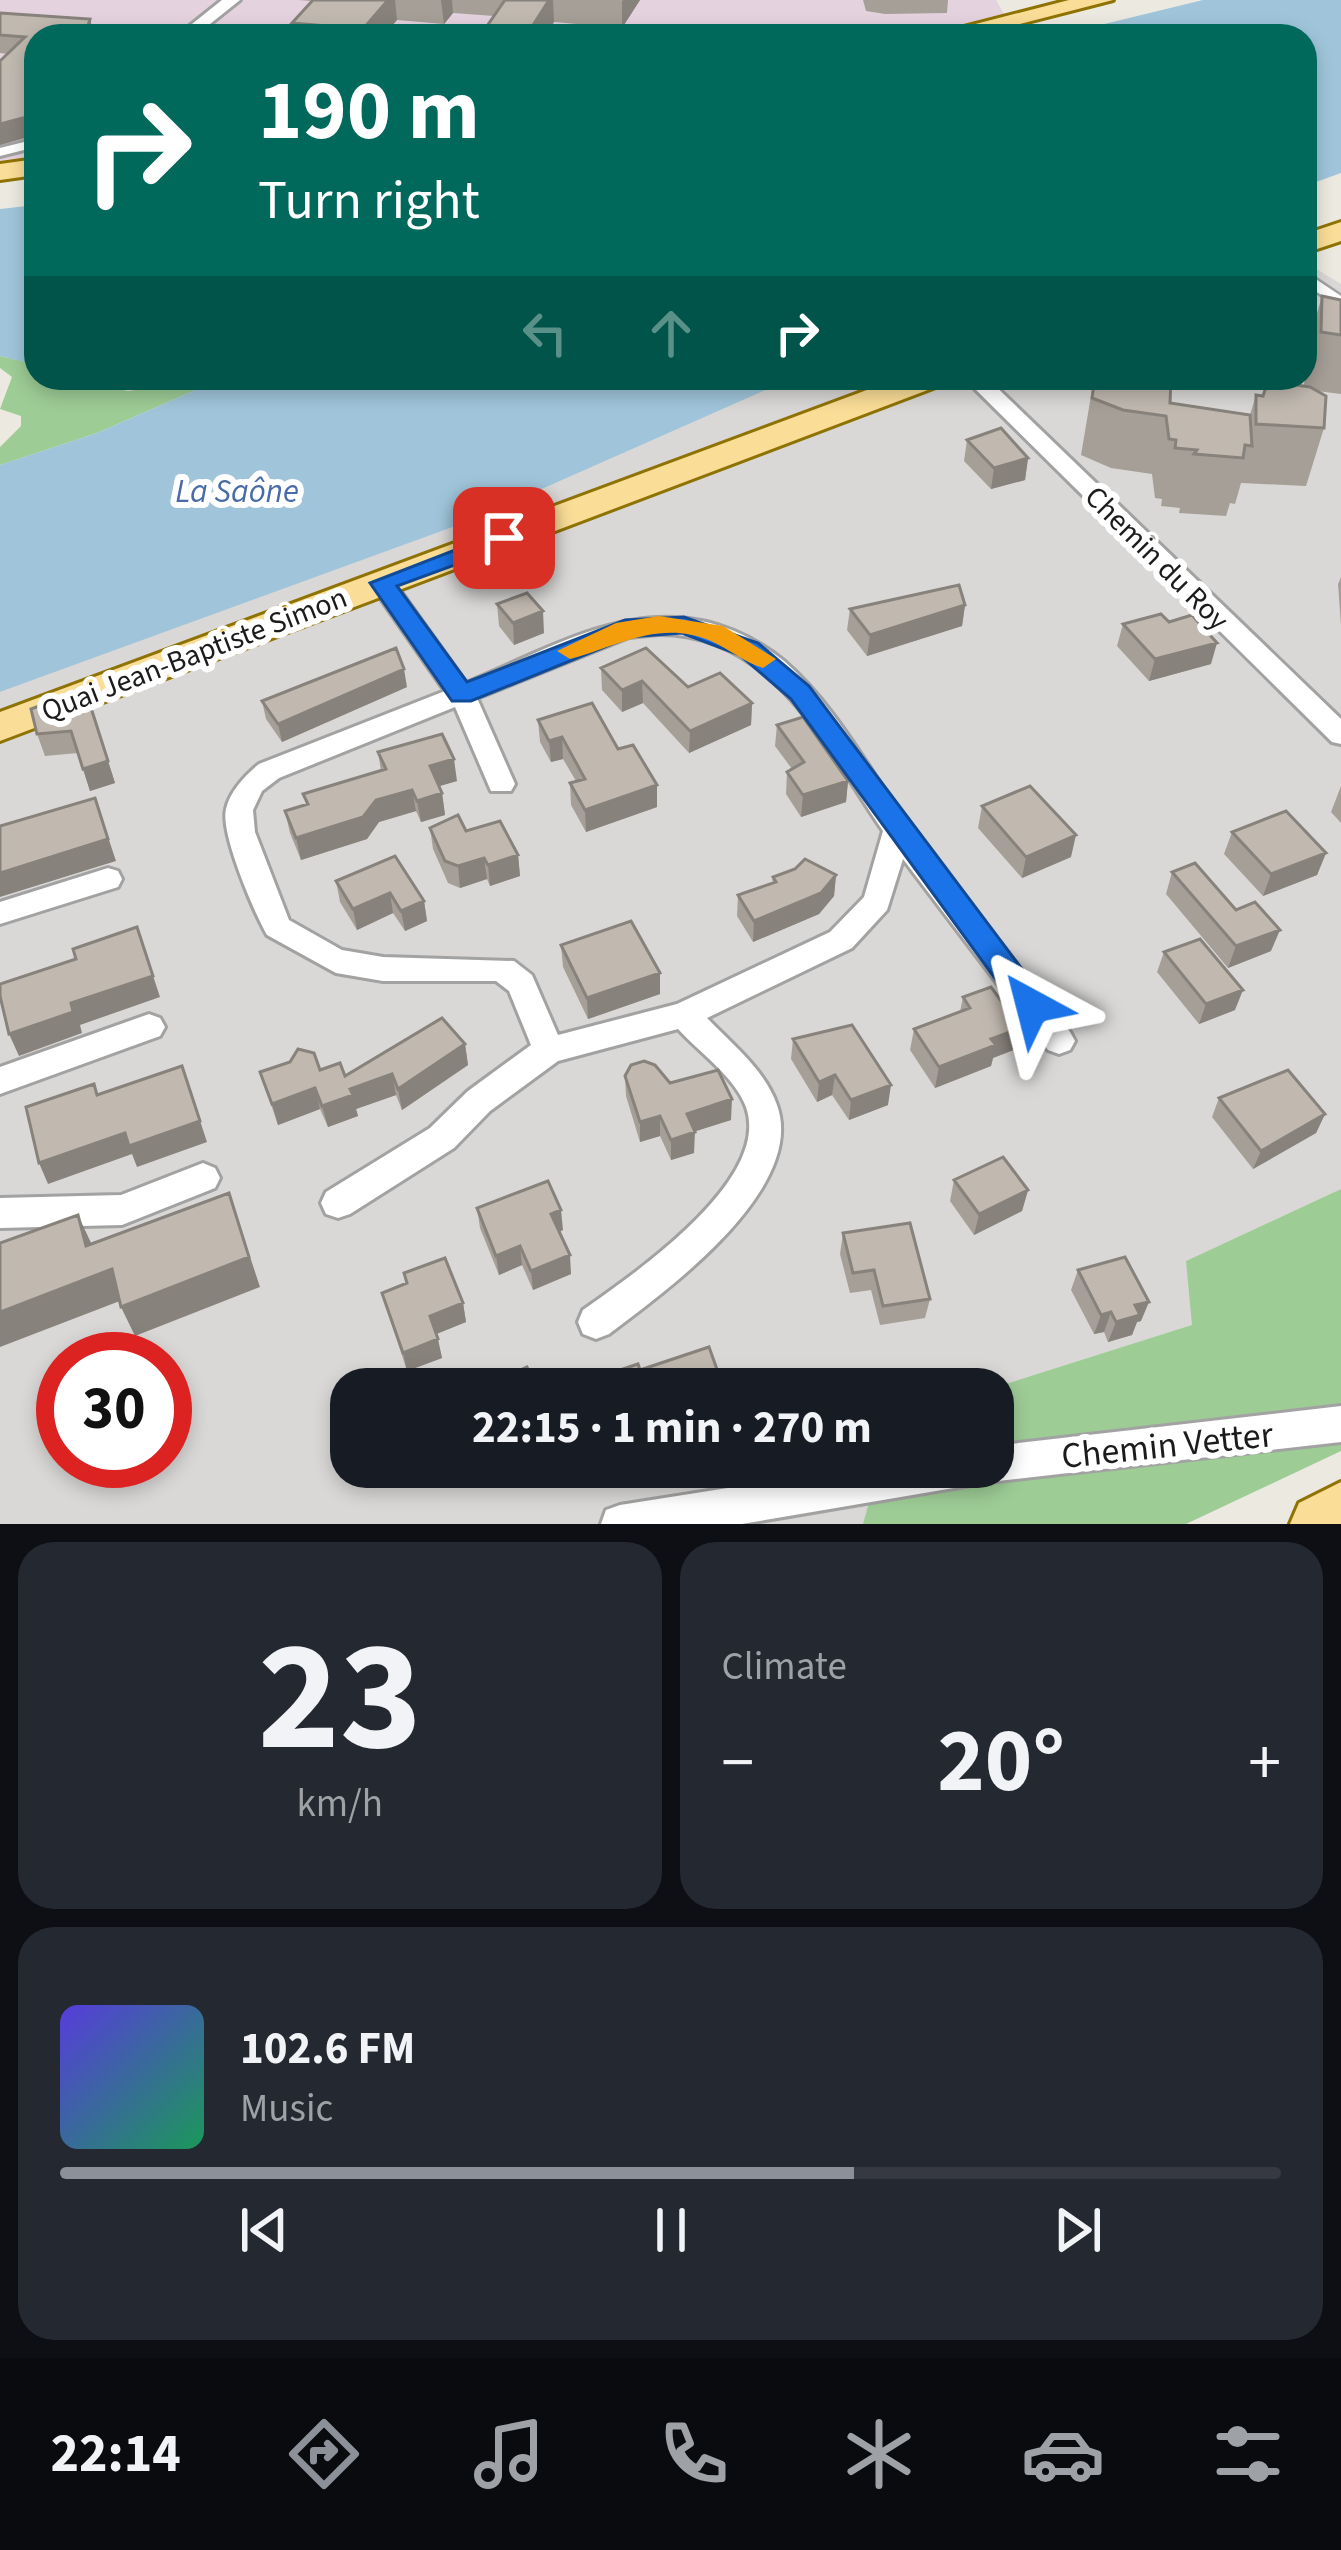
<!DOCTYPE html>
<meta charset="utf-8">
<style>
:root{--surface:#171b24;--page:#242831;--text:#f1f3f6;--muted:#9ea1a6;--line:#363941;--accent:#8c9099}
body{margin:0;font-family:"Source Sans 3",sans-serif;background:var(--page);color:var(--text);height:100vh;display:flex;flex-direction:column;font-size:45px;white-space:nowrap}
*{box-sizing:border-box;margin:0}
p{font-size:39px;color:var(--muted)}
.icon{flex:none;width:66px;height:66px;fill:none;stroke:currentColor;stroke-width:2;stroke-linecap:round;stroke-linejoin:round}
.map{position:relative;height:1524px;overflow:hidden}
.details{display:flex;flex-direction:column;gap:18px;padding:18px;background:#0d0f14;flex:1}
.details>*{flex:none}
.banner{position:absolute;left:24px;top:24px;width:1293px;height:366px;border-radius:36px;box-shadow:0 6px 18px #0003;background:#00695c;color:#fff;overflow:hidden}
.speed{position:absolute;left:36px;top:1332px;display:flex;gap:24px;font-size:60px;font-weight:700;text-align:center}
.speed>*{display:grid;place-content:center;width:156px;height:156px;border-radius:50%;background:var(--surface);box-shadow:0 6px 18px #0003;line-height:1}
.speed .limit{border:18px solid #d22;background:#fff;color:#111}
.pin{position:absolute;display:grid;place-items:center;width:102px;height:102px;color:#fff;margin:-51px;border-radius:24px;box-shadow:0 6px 18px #0006}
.me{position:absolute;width:132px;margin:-66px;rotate:322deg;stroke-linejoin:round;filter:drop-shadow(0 0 9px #0008)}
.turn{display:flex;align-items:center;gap:42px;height:252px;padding:0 36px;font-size:54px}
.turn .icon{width:156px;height:156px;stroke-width:2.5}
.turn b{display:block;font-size:84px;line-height:102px}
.lanes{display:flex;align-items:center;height:114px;padding:0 36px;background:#0003;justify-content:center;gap:60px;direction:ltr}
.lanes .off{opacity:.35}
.big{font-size:90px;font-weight:700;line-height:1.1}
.details .card{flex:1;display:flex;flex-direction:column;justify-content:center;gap:18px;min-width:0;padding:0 42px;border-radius:36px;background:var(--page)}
.details .dial{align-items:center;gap:0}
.dial b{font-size:156px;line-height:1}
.song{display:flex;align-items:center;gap:36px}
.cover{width:144px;height:144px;border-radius:18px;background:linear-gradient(135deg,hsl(250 70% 55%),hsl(150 70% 35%))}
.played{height:12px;border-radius:6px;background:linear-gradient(90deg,var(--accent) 65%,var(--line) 65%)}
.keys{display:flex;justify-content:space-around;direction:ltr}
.heat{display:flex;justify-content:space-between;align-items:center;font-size:66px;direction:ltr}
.details .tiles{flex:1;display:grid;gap:18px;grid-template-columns:1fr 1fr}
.card:last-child{grid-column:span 2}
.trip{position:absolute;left:330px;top:1368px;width:684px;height:120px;border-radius:36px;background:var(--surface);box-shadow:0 6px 18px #0003;font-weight:700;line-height:120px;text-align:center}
.tabs{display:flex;height:192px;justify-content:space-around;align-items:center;background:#090b0e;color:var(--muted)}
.tabs .icon{width:84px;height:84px}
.tabs .active{color:var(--accent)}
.tabs b{font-size:54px;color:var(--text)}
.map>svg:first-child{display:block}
.residential{fill:#d9d8d7;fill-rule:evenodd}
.industrial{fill:#e5d2df}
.forest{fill:#9dcc95}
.water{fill:#a0c5da}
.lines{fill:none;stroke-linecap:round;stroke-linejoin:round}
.service-casing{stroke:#a2a2a2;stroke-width:15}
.pedestrian-casing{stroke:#a2a2a2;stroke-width:6}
.minor-casing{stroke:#a2a2a2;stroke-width:6}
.primary-casing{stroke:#8f7302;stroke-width:6}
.service{stroke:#fff;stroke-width:10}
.pedestrian{fill:#fff;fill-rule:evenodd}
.minor{fill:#fff;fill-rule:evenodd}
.primary{fill:#fadd97;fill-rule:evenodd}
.wall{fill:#a69f97}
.shaded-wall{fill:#87827b}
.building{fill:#c1b9b0;stroke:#87827b;stroke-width:3}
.route{fill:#1a73e8;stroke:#114b97;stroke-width:3}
.slow{fill:#f59e0b}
.labels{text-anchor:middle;stroke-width:12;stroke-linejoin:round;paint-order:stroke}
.street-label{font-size:30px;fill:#1b1b1b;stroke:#fff}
.water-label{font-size:33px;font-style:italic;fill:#496ca8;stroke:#fff}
.near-street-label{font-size:36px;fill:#1b1b1b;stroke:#fff}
</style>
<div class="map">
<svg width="1341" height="1524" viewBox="0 0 1341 1524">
<rect width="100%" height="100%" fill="#eceae0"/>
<path class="residential" d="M1305 262 1341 284V1189L1186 1261 1193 1325 936 1524H0V692L472 520 793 378H1305ZM63 1359H165V1461H63ZM351 1389H993V1467H351Z"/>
<path class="industrial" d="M0 0H996L1007 19 930 36H36V160L0 165Z"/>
<path class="forest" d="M0 356 36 364V378H99L100 385 128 391 223 378 97 433 0 465V447L21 426V416L0 409 12 377 0 368Z
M1341 1189V1451L1186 1524H863L879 1467H993L990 1389 1192 1325 1186 1261Z"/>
<path class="water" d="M1203 0H1341V173L1305 186V36H1055Z
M36 205V364H33L0 356V209Z
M223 378H793L472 520 0 692V465L97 433Z"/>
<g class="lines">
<defs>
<path id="service" d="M1305 278 1341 302"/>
<path id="pedestrian" d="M36 139V147L0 156V148Z"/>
<path id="minor" d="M222 0H240L195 36H177Z
M964 378H987L1341 719V744L1332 742Z
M382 575 391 578 466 683C531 657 603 614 675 618 715 619 753 636 784 661 835 705 867 767 906 821 959 893 1015 962 1070 1032L1075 1041 1070 1050 1059 1054 1048 1050 903 859 887 910 852 948 707 1018C732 1044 765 1070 777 1105 807 1189 666 1291 609 1334L596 1339 583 1334 578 1322 583 1310C634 1274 772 1180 746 1107 735 1077 699 1052 678 1029L558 1061 490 1111 454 1148 350 1214 338 1218 326 1214 321 1203 326 1192 430 1128 468 1091 531 1045 509 991 496 981H383L336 973 267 935C254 912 220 833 226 809 230 791 246 775 259 764L445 691 370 583ZM658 634C774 633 825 747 883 831L864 897 830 932 677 1004 558 1035 532 975 514 961 383 957 342 950 289 920 255 832 253 810 262 791 279 778 455 707 491 791H511L515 784 477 698 629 637Z
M108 868 118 871 122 879 118 887 0 924V902Z
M149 1014 160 1018 165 1027 160 1036 0 1094V1067Z
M203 1163 215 1168 220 1178 215 1188 122 1225 0 1228V1198L121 1195Z
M1341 1406V1442L989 1482 742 1524H601L606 1510 620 1505 860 1467H993V1446Z"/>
<path id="primary" d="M1069 0H1113L973 36H929Z
M36 159V175L0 180V164Z
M1341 222V241L1305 253V234Z
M899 378H945L941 385 0 741V712Z
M1341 1482V1524H1290L1299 1503Z"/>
</defs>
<use href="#service" class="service-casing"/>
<use href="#pedestrian" class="pedestrian-casing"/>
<use href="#minor" class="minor-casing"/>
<use href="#primary" class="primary-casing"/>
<use href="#service" class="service"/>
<use href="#pedestrian" class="pedestrian"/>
<use href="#minor" class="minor"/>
<use href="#primary" class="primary"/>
</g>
<path class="wall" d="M298 0H640L622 28 554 22 545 36H485V29L494 16 453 13 444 24 397 20 383 36H294L292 23 312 1Z
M863 0H948L947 13 885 14 866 11Z
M0 13 90 19 94 36H36V135L0 145V61L8 54 0 53Z
M1322 296 1341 300V394L1317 391 1324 428 1306 486 1241 483 1235 504 1230 503 1226 516 1179 513 1180 508 1161 506 1162 499 1155 498 1152 474 1111 468 1081 455 1094 378 1170 403 1250 415 1256 395 1263 396 1304 386 1306 352Z
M967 440 1028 458 1025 480 991 489 964 461Z
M1341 577V625L1338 584Z
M497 604 544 633 514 645 499 626Z
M965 605 962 626 867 656 847 630 850 609Z
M1123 624 1211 664 1149 681 1117 646Z
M601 668 752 703 751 725 689 753 643 703 622 712 602 690Z
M407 687 282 742 266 719 262 701Z
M85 689 115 783 90 791 78 753 45 756 37 734Z
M538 720 618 749 657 785V807L586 832 571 805 570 783 576 781 563 759 551 762 540 742Z
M777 725 848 781 846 802 801 817 786 794 787 772 792 769 775 746Z
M378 752 457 781 439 786 442 793 445 815 421 822 416 811 379 822 367 839 301 860 290 833 285 811 306 805 303 794 381 771Z
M1341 786V823L1331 812Z
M982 806 1071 857 1022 878 978 828Z
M430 828 466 831 518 855 520 876 490 886 487 879 460 888 448 883 433 849Z
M1232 832 1326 853 1317 875 1263 896 1224 854Z
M1172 872 1271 951 1228 968 1166 894Z
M836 875 834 896 819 914 753 942 737 916 738 895 772 883 773 877Z
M336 881 424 901 427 921 405 931 393 913 357 930 340 902Z
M561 945 660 973V994L588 1019 563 967Z
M1164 952 1235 1010 1199 1024 1157 972Z
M963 997 1021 1028 1016 1049 993 1058 991 1066 935 1088 910 1050 914 1029 960 1012Z
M793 1039 888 1105 849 1120 832 1095 817 1102 791 1059Z
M465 1044 468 1065 402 1110 396 1095 356 1109 358 1116 328 1127 320 1109 278 1125 260 1072 320 1070 345 1076Z
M625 1076 670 1083 731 1120 694 1131V1153L671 1160 660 1136 640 1142 626 1096Z
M1219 1098 1325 1114 1316 1133 1253 1169 1212 1117Z
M954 1180 1028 1190 1022 1211 974 1235 950 1201Z
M477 1208 563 1230 559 1232 571 1274 533 1290 522 1265 499 1275 480 1228Z
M843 1233 930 1299 925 1318 880 1325 871 1290 850 1293 840 1254Z
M1078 1270 1141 1321 1137 1322 1132 1335 1108 1342 1104 1332 1094 1334 1071 1290Z
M404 1273 463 1303 466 1322 436 1334 442 1358 407 1371 382 1293 406 1284Z"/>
<path class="shaded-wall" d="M388 0H395L397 20 383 36H363V29Z
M441 0H452L453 13 444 24Z
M549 0H553L554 22 545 36H528V33Z
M623 0H640L622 28V2Z
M90 19 94 36H85Z
M30 116 35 135 0 145V124Z
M1028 458 1025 480 991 489 994 468Z
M965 605 962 626 867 656 870 635Z
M543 611 544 633 514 645 513 623Z
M1217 643 1211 664 1149 681 1155 659Z
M404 669 407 687 282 742 278 724Z
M642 681 643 703 622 712V690Z
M752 703 751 725 689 753 690 731Z
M562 737 563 759 551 762 549 741Z
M454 759 457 781 433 788 430 766Z
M108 761 115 783 90 791 83 769Z
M848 781 846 802 801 817 803 795Z
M657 785V807L586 832 585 810Z
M412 790 416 811 379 822 367 839 301 860 296 838 376 800Z
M442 793 445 815 421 822 417 801Z
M95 798 116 861 0 897V873Z
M1076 835 1071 857 1022 878 1026 857Z
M1326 853 1317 875 1263 896 1271 874Z
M518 855 520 876 490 886 488 865Z
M484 858 487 879 460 888 458 866Z
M836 875 834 896 819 914 753 942 754 921Z
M390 893 393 913 357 930 353 909Z
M424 901 427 921 405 931 401 911Z
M137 927 160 997 80 1025 82 1033 19 1056 9 1034 71 1003Z
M1280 930 1271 951 1228 968 1236 946Z
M660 973V994L588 1019 587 998Z
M1243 990 1235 1010 1199 1024 1206 1004Z
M1021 1028 1016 1049 993 1058 991 1066 935 1088 939 1067 991 1039Z
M465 1044 468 1065 402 1110 398 1089Z
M182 1066 207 1142 137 1167 132 1154 48 1184 39 1163Z
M392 1074 396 1095 356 1109 358 1116 328 1127 322 1106 350 1089Z
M835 1075 832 1095 817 1102 819 1082Z
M891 1085 888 1105 849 1120 851 1100Z
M315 1088 320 1109 278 1125 272 1104Z
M732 1099 731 1120 687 1134V1114Z
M1325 1114 1316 1133 1253 1169 1261 1151Z
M660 1116V1136L640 1142V1122Z
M695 1132 694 1153 671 1160V1140Z
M1028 1190 1022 1211 974 1235 979 1214Z
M229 1193 260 1287 135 1336 121 1307Z
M561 1210 563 1230 553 1234 551 1214Z
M78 1215 92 1245 112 1269 125 1299 0 1347V1312L86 1246Z
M520 1246 522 1265 499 1275 496 1256Z
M570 1255 571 1274 533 1290 531 1271Z
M1149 1302 1141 1321 1137 1322 1132 1335 1108 1342 1116 1322 1135 1305Z
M463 1303 466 1322 434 1335 430 1316Z
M1111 1312 1104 1332 1094 1334 1101 1315Z
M438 1339 442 1358 407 1371 403 1353Z"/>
<path class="building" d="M313 0H388L363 29 292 23Z
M505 0H549L528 33 485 29Z
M0 13 90 19 85 36H36V117L30 116 0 124V61L25 37 0 35Z
M1322 296 1341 300V335L1321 332Z
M1095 378H1171L1170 403 1250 415 1252 446 1245 445 1243 458 1194 454 1197 450 1175 448 1176 440 1169 439 1166 416 1123 410 1092 398Z
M1268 381 1310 387 1326 396 1324 428 1256 424V395L1263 396Z
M1001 428 1028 458 994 468 967 440Z
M959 585 965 605 870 635 850 609Z
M527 593 543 611 513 623 497 604Z
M1161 614 1169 622 1192 615 1217 643 1155 659 1123 624Z
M396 648 404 669 278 724 262 701Z
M646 648 688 687 720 673 752 703 690 731 642 681 622 690 601 668Z
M85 689 108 761 83 769 71 731 37 734 31 709Z
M592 703 618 749 633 745 657 785 585 810 570 783 585 779 562 737 549 741 538 720Z
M803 717 848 781 803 795 787 772 804 762 777 725Z
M442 734 454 759 430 766 442 793 417 801 412 790 376 800 363 817 296 838 285 811 308 804 303 794 386 769 378 752Z
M1030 786 1076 835 1026 857 982 806Z
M95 798 108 839 0 873V826Z
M1286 811 1326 853 1271 874 1232 832Z
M458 815 466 831 500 821 518 855 488 865 484 858 458 866 445 861 430 828Z
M395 856 424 901 401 911 390 893 353 909 336 881Z
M805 859 836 875 821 893 754 921 738 895 776 882 773 877 795 869Z
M1195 863 1236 910 1255 902 1280 930 1236 946 1172 872Z
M631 921 660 973 587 998 561 945Z
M137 927 153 976 71 1003 73 1012 9 1034 0 996V984L76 959 73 949Z
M1200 939 1243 990 1206 1004 1164 952Z
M991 987 1021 1028 991 1039 996 1045 939 1067 914 1029 970 1008 963 997Z
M442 1018 465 1044 398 1089 392 1074 350 1089 353 1095 322 1106 315 1088 272 1104 260 1072 290 1062 298 1049 314 1053 320 1070 340 1063 345 1076Z
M852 1025 891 1085 851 1100 835 1075 819 1082 793 1039Z
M644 1061 655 1065 670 1083 718 1070 732 1099 687 1114 695 1132 671 1140 660 1116 640 1122 625 1076 631 1065Z
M182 1066 200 1121 129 1146 125 1133 39 1163 26 1107 94 1084 97 1095Z
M1288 1070 1325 1114 1261 1151 1219 1098Z
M1003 1157 1028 1190 979 1214 954 1180Z
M548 1181 561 1210 551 1214 570 1255 531 1271 520 1246 496 1256 477 1208Z
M229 1193 249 1257 121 1307 112 1269 0 1312V1243L78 1215 86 1246Z
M910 1223 930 1299 883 1306 874 1270 853 1273 843 1233Z
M1125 1257 1149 1302 1135 1305 1140 1315 1116 1322 1111 1312 1101 1315 1078 1270Z
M445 1258 463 1303 430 1316 438 1339 403 1353 382 1293 407 1283 404 1273Z
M709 1347 724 1389H599L596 1378 638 1364 640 1370Z
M527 1367 536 1389H456L487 1376 490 1384Z"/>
<path class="route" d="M504 531 512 533V544L397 586 467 682 625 620 684 617 758 643 809 686 1043 997 1048 1006 1043 1014H1021L791 699 740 655 682 633 629 637 471 701H452L370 583Z"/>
<path class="slow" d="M659 616 723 626 776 659 763 668C744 662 729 649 711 641 660 619 618 646 570 659L557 651 616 623Z"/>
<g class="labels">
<g class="street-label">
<text transform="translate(1157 558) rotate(45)" y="10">Chemin du Roy</text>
<text transform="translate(194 654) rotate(-21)" y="10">Quai Jean-Baptiste Simon</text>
</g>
<g class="water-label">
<text x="237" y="502">La Saône</text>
</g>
<g class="near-street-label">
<text transform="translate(1167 1444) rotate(-6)" y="13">Chemin Vetter</text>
</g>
</g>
</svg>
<div class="speed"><div class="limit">30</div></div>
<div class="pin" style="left:504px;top:538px;background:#d93025"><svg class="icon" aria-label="arrive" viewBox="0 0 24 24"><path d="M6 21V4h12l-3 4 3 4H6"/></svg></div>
<svg class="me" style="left:1032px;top:1006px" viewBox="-20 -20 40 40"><path d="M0-17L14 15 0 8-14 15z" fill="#1a73e8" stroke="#fff" stroke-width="4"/></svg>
<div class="trip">22:15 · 1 min · 270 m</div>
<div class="banner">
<div class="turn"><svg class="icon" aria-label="right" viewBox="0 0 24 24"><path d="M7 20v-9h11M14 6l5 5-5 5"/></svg><div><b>190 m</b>Turn right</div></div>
<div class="lanes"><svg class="icon off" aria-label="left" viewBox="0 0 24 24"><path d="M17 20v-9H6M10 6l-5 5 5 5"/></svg><svg class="icon off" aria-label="ahead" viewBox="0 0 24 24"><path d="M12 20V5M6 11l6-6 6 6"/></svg><svg class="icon" aria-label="right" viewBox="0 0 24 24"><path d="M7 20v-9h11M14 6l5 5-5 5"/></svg></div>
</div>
</div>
<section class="details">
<div class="tiles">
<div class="card dial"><b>23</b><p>km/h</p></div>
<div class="card"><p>Climate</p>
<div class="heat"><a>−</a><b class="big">20°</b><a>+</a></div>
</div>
<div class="card">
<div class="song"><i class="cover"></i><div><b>102.6 FM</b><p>Music</p></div></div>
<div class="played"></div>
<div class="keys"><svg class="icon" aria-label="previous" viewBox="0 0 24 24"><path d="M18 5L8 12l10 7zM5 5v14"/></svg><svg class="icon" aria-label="pause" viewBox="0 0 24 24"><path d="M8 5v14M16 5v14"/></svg><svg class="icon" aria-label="next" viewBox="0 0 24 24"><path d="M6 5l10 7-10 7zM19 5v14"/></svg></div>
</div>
</div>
</section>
<nav class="tabs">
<b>22:14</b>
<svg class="icon active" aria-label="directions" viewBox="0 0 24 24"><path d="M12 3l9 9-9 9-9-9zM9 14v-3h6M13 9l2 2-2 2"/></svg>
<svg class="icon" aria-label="music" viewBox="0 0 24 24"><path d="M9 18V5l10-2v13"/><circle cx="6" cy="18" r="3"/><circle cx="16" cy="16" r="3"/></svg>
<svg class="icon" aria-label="phone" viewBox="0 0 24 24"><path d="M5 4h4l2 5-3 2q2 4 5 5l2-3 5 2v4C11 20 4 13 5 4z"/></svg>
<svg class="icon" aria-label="climate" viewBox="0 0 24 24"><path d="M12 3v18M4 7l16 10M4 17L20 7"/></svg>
<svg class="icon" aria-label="car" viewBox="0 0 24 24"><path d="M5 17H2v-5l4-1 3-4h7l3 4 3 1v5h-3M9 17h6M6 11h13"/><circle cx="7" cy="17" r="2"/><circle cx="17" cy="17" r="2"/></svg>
<svg class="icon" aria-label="filters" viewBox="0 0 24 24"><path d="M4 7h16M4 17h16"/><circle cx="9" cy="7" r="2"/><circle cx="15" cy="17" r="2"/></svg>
</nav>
